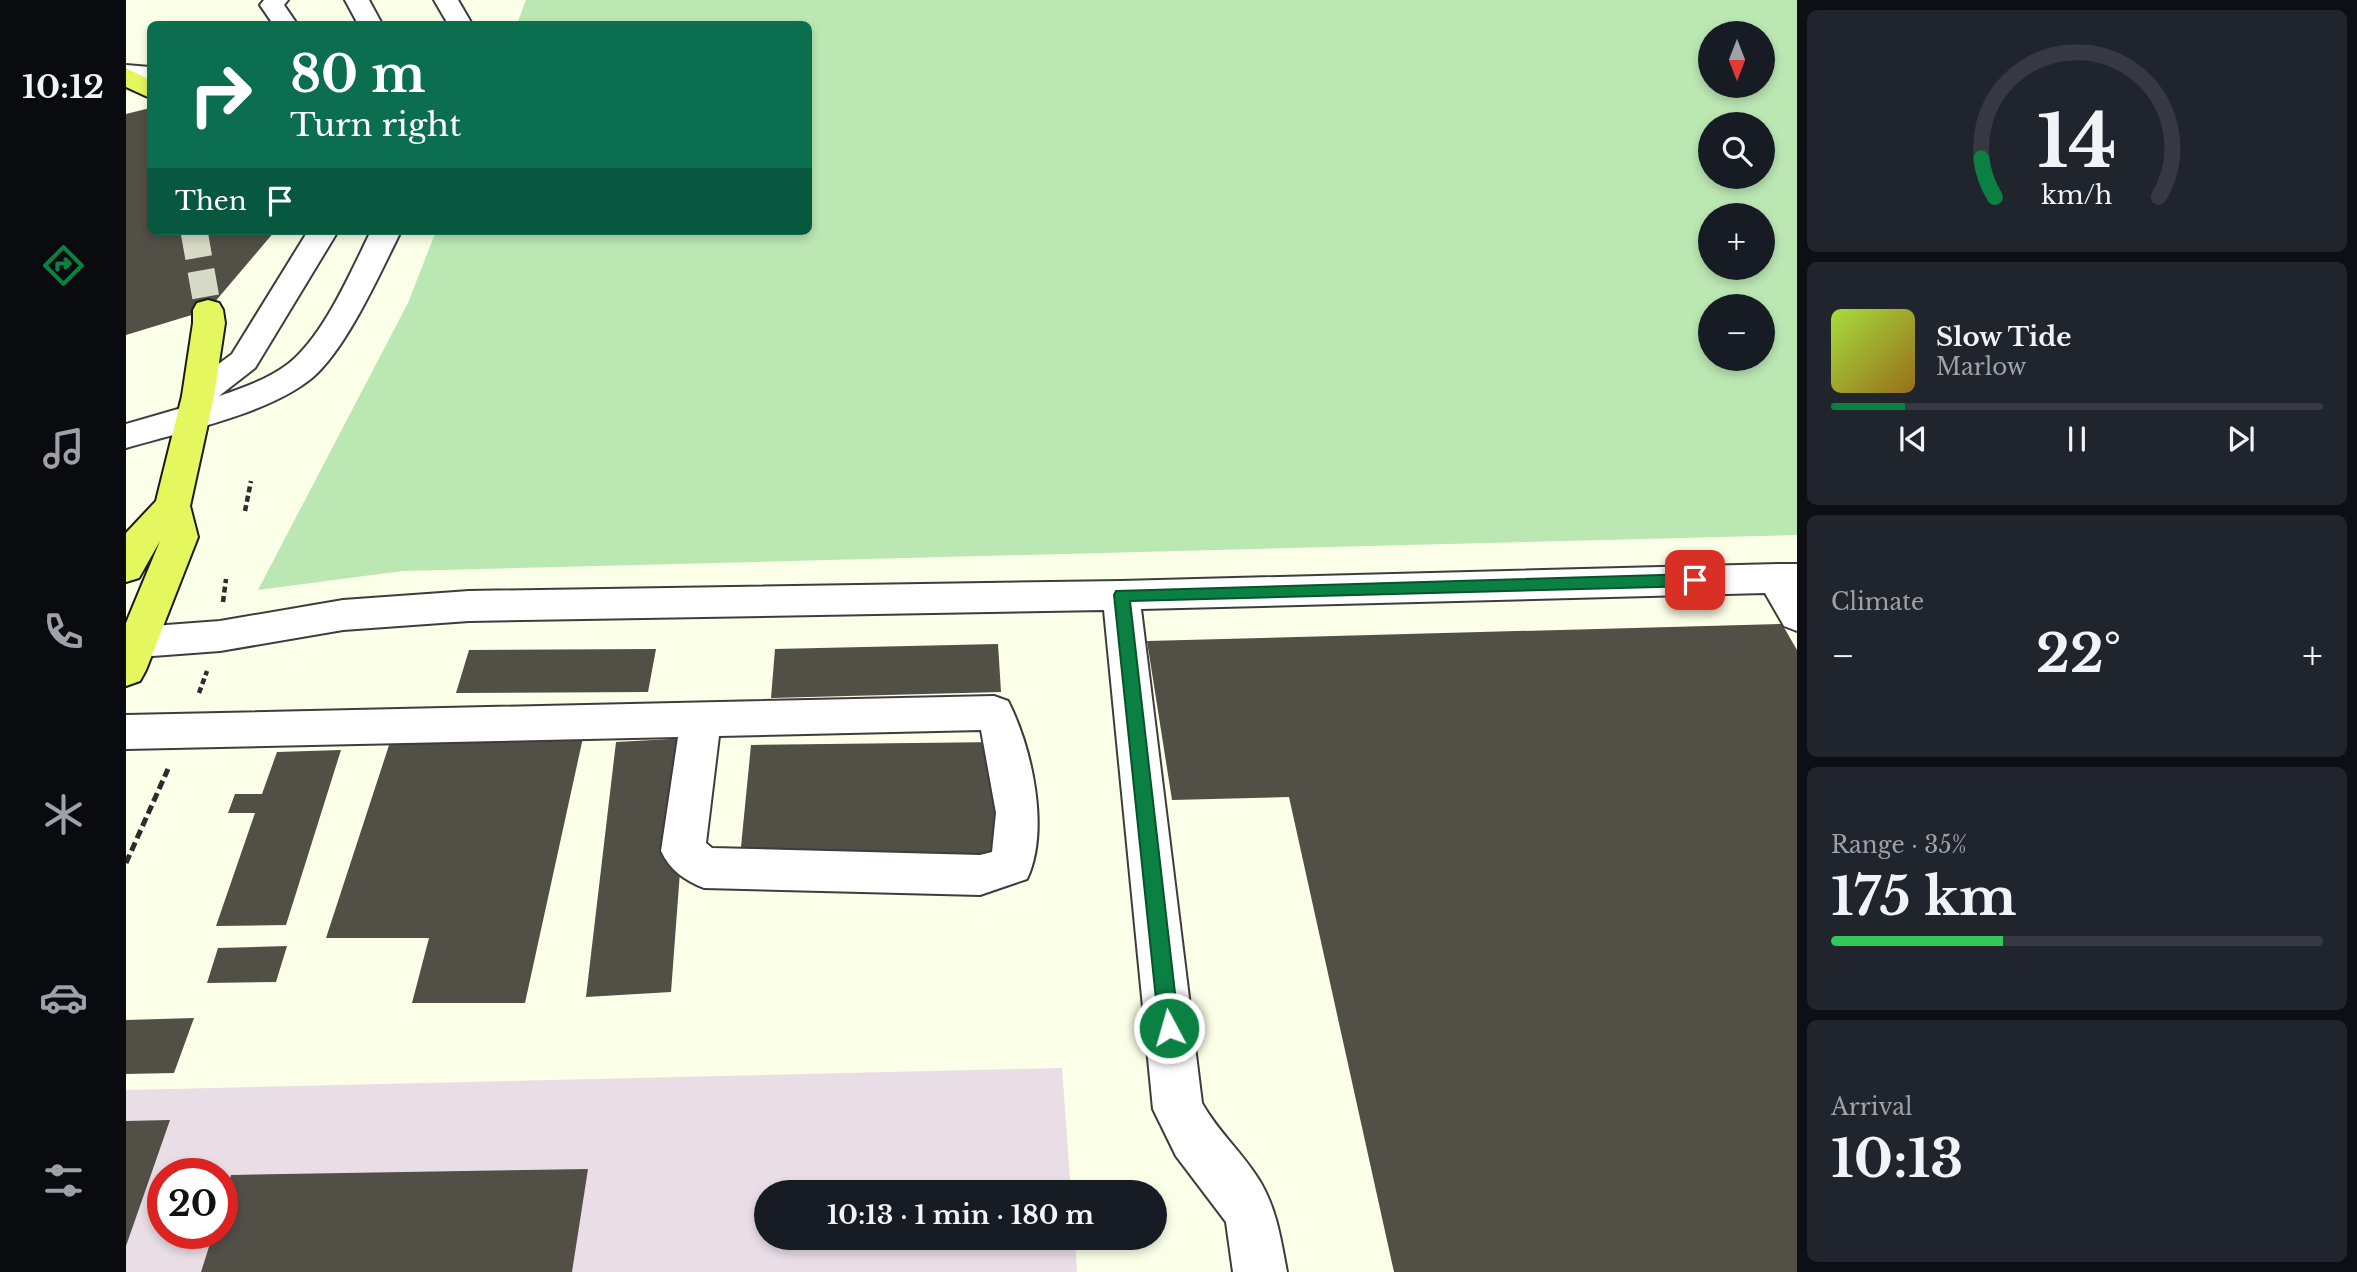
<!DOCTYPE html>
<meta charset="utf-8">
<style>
:root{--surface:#171b24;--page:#20242c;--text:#f1f3f6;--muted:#9ea1a6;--line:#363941;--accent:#0b8043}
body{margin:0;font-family:"Libre Baskerville",serif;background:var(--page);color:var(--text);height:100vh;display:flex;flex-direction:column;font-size:26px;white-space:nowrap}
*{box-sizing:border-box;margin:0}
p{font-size:23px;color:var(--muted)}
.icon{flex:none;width:38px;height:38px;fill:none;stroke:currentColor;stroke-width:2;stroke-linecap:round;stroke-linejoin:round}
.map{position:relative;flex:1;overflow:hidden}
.side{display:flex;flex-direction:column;gap:10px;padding:10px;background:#0d0f14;width:560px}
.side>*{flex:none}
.banner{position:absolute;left:21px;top:21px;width:665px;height:214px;border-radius:10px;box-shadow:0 4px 10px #0003;background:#0b6e4f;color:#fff;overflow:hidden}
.needle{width:46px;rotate:180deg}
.controls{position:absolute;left:1572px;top:21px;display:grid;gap:14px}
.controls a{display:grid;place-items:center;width:77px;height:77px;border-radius:50%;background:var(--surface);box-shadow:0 4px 10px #0003;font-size:35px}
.speed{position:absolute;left:21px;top:1158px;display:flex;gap:14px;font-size:35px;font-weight:700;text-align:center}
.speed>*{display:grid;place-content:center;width:91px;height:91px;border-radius:50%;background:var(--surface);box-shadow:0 4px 10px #0003;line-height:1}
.speed .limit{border:10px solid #d22;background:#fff;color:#111}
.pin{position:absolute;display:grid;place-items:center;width:60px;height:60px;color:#fff;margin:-30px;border-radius:14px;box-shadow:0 4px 10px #0006}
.me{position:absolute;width:77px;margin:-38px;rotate:354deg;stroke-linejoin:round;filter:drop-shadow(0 0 5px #0008)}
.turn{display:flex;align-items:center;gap:24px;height:147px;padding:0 28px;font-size:32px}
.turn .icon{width:91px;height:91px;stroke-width:2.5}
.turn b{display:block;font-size:49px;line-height:60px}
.then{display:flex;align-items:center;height:66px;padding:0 28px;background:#0003;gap:14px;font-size:26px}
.big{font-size:52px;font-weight:800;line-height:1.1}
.side .tile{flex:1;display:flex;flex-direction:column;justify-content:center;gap:10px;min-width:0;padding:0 24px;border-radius:10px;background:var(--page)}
.side .dial{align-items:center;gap:0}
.dial svg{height:182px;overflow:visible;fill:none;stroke:var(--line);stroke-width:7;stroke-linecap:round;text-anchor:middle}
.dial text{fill:var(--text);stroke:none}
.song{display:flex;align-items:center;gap:21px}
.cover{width:84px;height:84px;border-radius:10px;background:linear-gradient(135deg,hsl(80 70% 55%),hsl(40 70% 35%))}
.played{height:7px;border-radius:4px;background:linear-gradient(90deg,var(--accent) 15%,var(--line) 15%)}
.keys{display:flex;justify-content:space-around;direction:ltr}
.heat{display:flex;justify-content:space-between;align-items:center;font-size:38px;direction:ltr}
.charge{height:10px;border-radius:5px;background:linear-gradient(90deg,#34c759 35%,var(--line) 0)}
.trip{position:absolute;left:628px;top:1180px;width:413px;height:70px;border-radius:35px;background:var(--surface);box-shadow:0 4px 10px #0003;font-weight:800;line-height:70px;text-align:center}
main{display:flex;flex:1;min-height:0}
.tabs{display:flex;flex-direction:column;width:126px;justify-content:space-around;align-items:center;background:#090b0e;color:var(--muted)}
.tabs .icon{width:49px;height:49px}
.tabs .active{color:var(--accent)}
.tabs b{font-size:32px;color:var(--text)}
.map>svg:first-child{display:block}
.industrial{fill:#e9dde6;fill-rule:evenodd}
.green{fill:#bbe7b3;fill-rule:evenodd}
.building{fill:#524f47}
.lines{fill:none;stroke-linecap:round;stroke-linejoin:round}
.major-tunnel{stroke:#d7dac6;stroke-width:27;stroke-dasharray:27 13;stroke-linecap:butt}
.minor-casing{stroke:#3d3d3d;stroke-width:4}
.major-casing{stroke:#1b1b1b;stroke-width:4}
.path-far1{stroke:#2c2c2c;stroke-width:4.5;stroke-dasharray:6 3.5;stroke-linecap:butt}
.path{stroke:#2c2c2c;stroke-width:5;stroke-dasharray:9 4.5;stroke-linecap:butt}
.minor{fill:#fff;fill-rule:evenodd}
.major{fill:#e5f75f;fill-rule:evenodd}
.route{fill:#0b8043;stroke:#07532c;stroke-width:2}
</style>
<main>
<nav class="tabs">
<b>10:12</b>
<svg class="icon active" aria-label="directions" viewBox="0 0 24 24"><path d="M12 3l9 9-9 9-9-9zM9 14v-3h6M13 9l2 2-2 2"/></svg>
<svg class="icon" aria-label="music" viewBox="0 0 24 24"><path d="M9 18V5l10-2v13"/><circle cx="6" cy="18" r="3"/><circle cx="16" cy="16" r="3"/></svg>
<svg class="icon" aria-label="phone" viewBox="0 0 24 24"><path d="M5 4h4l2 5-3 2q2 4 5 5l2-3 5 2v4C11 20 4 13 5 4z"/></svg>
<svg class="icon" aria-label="climate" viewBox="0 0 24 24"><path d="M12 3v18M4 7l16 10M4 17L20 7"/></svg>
<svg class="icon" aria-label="car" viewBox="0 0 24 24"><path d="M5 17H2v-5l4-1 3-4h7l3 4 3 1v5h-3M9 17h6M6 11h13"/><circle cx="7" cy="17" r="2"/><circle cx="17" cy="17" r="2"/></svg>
<svg class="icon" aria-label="filters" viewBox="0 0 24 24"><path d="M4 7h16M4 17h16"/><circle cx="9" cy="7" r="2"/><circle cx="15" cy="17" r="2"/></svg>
</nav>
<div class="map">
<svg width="1671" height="1272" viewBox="0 0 1671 1272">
<rect width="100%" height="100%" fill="#fbffe7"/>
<path class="industrial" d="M936 1068 945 1192H640V1237H949L951 1272H0V1090ZM37 1174H96V1234H37Z"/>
<path class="green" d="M400 0H1671V535L276 571 132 590 282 303 310 231H682V24H391ZM1584 33H1636V86H1584ZM1584 124H1636V177H1584ZM1584 215H1636V268H1584ZM1584 306H1636V359H1584Z"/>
<path class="building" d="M24 108V231H149L82 310 0 335V114Z
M1656 624 1671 650V1272H1268L1163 797 1046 800 1021 641Z
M872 644 875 692 645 698 649 649Z
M530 649 522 692 330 693 343 650Z
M267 733H458L399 1003H286L303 938H200Z
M564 738 545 992 460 997 490 742Z
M874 742 879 854 614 857 625 745Z
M215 750 160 925 90 926 129 813H102L109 794H136L151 752Z
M161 946 150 982 81 983 92 948Z
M68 1018 48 1073 0 1074V1020Z
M44 1120 0 1246V1121Z
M462 1169 446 1272H75L87 1234H96V1204L105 1175Z"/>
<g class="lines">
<path class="major-tunnel" d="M68 231 82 310"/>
<defs>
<path id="minor" d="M138 0H162L158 5 171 24H147L134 5Z
M219 0H243L256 24H232Z
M308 0H332L346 24H322Z
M0 65 24 67V81H0Z
M182 231H212L129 368 93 396C117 388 142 379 162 364 198 336 225 271 245 231H275C254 273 221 348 186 378 142 414 55 432 0 448V424L66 405 60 404 56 396 60 388 106 354Z
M1652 564H1671V631L1658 626 1639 593 1015 609 1076 1103C1092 1132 1118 1154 1135 1183 1151 1211 1155 1240 1161 1272H1107L1100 1222 1050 1156 1027 1109 978 610 343 621 217 630 94 651 0 658V628L94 621 217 600 343 591 995 581Z
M868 696 882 701C906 748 924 830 901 879L854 895 578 888C558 880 544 870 535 851L552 737 0 749V715ZM855 730 870 813 866 852 854 855 586 848 580 843 593 736Z"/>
<path id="major" d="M0 68 24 80V98L0 87Z
M82 300 93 303 97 310 99 323 88 396 64 506 72 537 20 670 14 681 0 686V623L34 541 13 578 0 582V533L30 501 56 396 67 323V310L71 303Z"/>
</defs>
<use href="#minor" class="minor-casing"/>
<use href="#major" class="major-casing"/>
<path class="path-far1" d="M119 511 125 481
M97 602 100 579
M73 693 81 671"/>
<path class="path" d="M0 863 42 769"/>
<use href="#minor" class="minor"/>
<use href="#major" class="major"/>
</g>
<path class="route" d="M1569 574 1576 580 1569 586 1004 601 1053 1028 1050 1035 1043 1038 1036 1035 1033 1028 988 595 990 591Z"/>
</svg>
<div class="controls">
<a><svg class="needle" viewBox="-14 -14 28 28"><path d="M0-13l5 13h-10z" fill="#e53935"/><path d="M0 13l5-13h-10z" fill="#9ea1a6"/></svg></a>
<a><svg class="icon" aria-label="search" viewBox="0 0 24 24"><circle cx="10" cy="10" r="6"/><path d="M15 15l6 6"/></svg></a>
<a>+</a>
<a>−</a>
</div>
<div class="speed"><div class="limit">20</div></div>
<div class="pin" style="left:1569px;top:580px;background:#d93025"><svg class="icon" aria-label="arrive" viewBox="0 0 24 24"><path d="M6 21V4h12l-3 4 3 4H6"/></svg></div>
<svg class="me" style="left:1043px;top:1028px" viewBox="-20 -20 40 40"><circle r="17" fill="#0b8043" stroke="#fff" stroke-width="3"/><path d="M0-11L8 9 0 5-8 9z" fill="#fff"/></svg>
<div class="trip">10:13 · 1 min · 180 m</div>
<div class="banner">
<div class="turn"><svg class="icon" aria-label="right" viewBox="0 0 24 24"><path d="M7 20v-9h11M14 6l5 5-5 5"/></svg><div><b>80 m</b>Turn right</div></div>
<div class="then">Then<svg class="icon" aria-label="arrive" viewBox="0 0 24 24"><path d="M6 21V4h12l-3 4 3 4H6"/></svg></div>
</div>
</div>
<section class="side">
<div class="tile dial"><svg viewBox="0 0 100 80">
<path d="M14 69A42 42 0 1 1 86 69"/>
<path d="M14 69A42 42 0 0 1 8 52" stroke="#0b8043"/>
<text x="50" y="56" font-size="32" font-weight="700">14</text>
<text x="50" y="72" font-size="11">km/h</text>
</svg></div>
<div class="tile">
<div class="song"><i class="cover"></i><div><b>Slow Tide</b><p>Marlow</p></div></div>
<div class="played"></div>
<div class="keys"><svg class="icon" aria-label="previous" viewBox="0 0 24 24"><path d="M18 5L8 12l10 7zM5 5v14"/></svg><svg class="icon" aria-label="pause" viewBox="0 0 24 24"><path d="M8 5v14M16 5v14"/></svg><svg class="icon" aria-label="next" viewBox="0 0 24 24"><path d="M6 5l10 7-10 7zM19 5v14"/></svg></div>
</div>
<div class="tile"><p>Climate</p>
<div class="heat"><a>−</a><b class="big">22°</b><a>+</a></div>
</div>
<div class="tile"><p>Range · 35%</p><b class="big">175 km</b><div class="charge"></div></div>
<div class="tile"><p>Arrival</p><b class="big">10:13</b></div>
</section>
</main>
